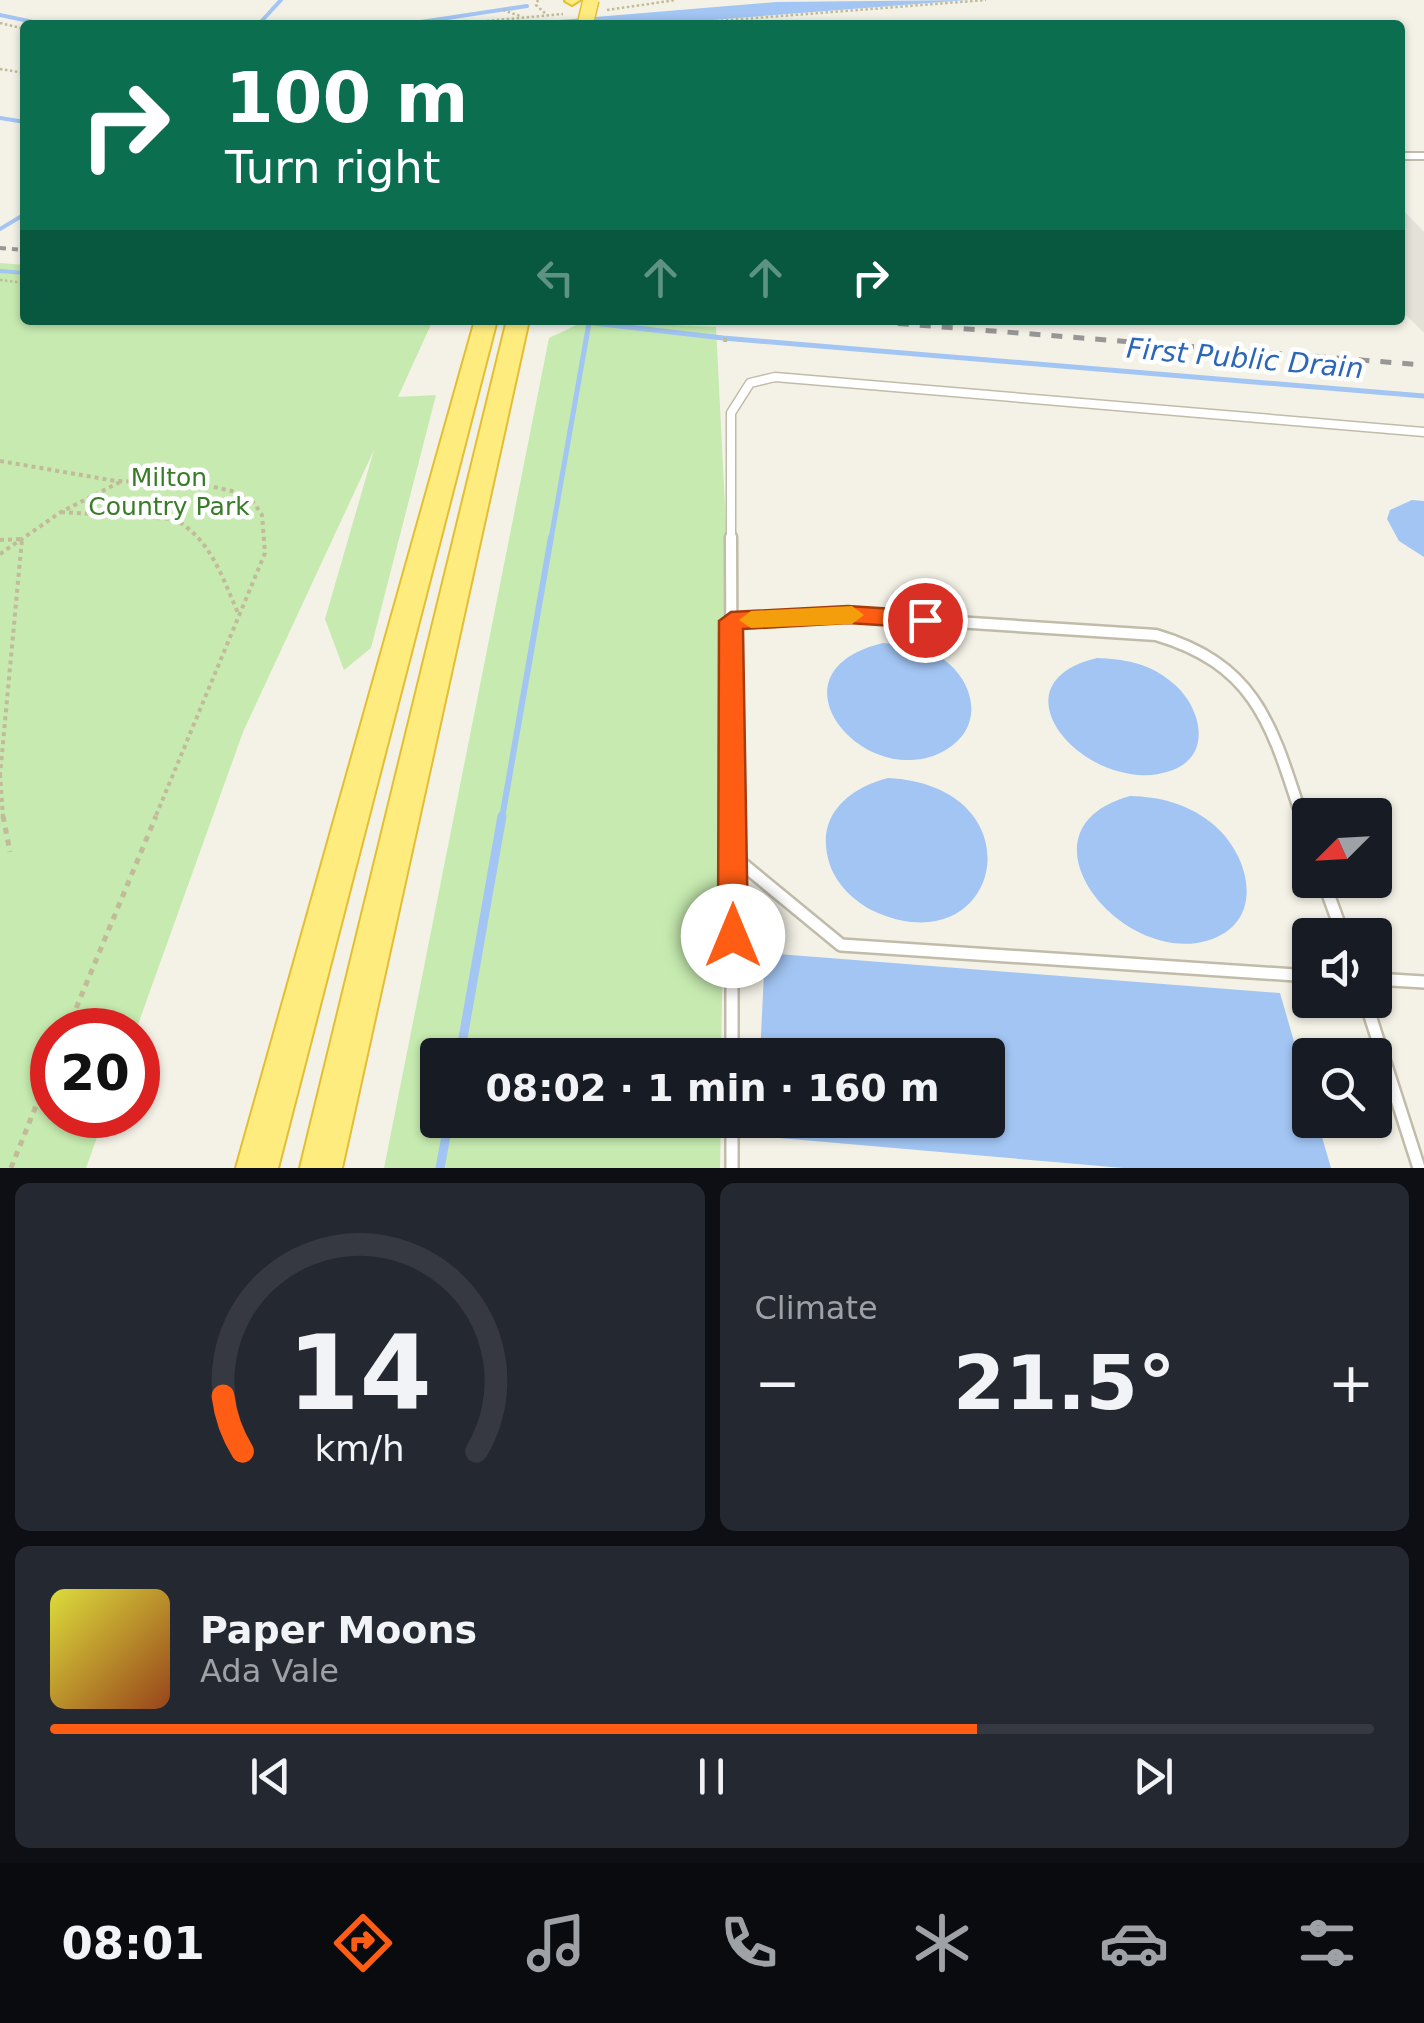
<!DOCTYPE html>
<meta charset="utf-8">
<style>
:root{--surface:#171b24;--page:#242831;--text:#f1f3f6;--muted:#9ea1a6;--line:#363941;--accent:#ff5d14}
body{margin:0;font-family:"DejaVu Sans",sans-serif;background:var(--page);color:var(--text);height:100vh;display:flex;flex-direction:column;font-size:38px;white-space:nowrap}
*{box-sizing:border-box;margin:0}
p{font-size:32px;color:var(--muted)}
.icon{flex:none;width:55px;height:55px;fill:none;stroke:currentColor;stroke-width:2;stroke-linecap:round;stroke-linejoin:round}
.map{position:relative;height:1168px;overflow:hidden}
.side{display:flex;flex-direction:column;gap:15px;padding:15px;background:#0d0f14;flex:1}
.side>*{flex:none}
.guide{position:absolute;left:20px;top:20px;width:1385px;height:305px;border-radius:10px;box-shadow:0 2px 8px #0004;background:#0b6e4f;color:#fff;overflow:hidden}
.needle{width:65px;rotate:246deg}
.buttons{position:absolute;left:1292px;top:798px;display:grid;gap:20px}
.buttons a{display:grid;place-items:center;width:100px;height:100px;border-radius:10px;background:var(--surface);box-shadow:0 2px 8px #0004;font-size:50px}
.speed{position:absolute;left:30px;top:1008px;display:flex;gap:20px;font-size:50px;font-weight:700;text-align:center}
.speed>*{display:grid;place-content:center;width:130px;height:130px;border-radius:50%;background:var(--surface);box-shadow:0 2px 8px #0004;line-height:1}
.speed .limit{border:15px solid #d22;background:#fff;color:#111}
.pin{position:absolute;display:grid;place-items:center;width:85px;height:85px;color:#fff;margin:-42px;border:5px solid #fff;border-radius:50%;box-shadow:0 2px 10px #0007}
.me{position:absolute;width:110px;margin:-55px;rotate:0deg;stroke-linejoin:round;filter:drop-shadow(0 0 8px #0008)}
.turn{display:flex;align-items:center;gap:35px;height:210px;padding:0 40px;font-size:45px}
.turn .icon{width:130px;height:130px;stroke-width:2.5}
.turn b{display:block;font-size:70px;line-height:85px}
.lanes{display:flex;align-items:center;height:95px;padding:0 40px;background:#0003;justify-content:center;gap:50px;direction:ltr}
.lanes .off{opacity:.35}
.big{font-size:75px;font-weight:600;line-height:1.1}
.side .widget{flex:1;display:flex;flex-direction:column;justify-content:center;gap:15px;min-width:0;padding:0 35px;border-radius:15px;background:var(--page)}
.side .dial{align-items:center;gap:0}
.dial svg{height:260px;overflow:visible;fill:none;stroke:var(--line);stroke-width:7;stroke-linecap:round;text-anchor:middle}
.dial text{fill:var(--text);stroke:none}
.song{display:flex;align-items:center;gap:30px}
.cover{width:120px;height:120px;border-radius:15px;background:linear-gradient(135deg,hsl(60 70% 55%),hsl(20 70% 35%))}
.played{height:10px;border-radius:5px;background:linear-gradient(90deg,var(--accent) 70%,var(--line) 70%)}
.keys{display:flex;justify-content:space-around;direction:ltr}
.heat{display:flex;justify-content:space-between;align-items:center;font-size:55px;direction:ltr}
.side .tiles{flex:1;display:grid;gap:15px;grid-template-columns:1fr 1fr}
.widget:last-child{grid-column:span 2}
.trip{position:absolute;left:420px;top:1038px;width:585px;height:100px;border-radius:10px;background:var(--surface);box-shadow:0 2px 8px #0004;font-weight:600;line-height:100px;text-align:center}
.dock{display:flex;height:160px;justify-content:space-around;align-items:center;background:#090b0e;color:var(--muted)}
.dock .icon{width:70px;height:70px}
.dock .active{color:var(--accent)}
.dock b{font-size:45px;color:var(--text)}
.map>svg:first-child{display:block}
.industrial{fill:#e4e1d9}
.green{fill:#c6eaaf}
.water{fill:#a2c5f3}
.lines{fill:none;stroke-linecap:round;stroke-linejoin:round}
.stream-far3{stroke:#a2c5f3;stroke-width:4}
.stream-far2{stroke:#a2c5f3;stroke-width:5}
.stream-far1{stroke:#a2c5f3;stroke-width:6}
.stream{stroke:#a2c5f3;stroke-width:9}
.service-far2-casing{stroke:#c0bca9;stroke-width:11}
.service-far1-casing{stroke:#c0bca9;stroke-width:15}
.service-casing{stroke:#c0bca9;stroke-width:16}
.minor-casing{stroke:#c0bca9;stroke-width:4}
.trunk-casing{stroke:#e3be33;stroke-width:4}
.path-far2{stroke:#c2bb9a;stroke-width:2.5;stroke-dasharray:2.5 2.5;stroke-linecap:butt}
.path-far1{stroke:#c2bb9a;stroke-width:4;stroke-dasharray:4 4;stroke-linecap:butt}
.path{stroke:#c2bb9a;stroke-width:5;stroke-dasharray:6 6;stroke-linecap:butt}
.service-far2{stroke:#fff;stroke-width:8}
.service-far1{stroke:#fff;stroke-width:10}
.service{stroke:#fff;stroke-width:11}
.minor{fill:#fff;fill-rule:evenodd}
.trunk{fill:#ffec7f;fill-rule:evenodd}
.rail-far1{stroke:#979797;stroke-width:4;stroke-dasharray:6 6;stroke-linecap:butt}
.rail{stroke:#979797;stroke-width:5;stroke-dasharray:11 11;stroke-linecap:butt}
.trunk-bridge-casing{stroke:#e3be33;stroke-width:18;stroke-linecap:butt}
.trunk-bridge{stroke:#ffec7f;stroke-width:15}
.route{fill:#ff5d14;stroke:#a63c0d;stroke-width:2.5}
.slow{fill:#f59e0b}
.labels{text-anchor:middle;stroke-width:9;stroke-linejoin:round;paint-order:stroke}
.park-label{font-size:25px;fill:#397c27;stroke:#fff}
.water-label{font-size:28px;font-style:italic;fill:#2b66b8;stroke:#fff}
</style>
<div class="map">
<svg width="1424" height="1168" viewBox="0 0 1424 1168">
<rect width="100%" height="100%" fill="#f4f2e7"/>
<path class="industrial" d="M1400 207 1424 232V333L1400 309Z"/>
<path class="green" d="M0 263 25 265V320H433L398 397 436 395 371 648 344 670 325 619 374 450 243 732 136 1030H52V1115H105L86 1168H0Z
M585 321 716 327 729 586 721 1055H438V1120H721L720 1168H384L549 338Z"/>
<path class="water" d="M968 0 648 25H498L776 2Z
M1412 500 1424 501V557L1399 541 1387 519 1390 510Z
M883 643C899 644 914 645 929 651 973 670 991 727 942 752 864 792 762 672 883 643Z
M1097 658C1123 659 1148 663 1169 680 1200 702 1216 756 1170 771 1091 798 985 685 1097 658Z
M888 778C1040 786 1003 965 878 913 858 905 837 886 830 865 814 818 846 789 888 778Z
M1130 796C1160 797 1185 803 1209 821 1251 852 1268 924 1206 941 1119 965 1010 829 1130 796Z
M765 953 1280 993 1310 1097V1120H1317L1331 1168H1123L756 1136 757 1120H988V1055H760Z"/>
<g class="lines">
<path class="stream-far3" d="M0 15 47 25
M258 25 281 0
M401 25 527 6
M0 118 25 122
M0 229 25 214
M0 271 25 273"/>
<path class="stream-far2" d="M584 322 723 338 1424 396
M551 539 589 323"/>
<path class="stream-far1" d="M502 818 551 537"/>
<path class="stream" d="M460 1055 502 816
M440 1168 449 1120"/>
<defs>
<path id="service-far2" d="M731 539V413L750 383 775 377 1424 432"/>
<path id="service-far1" d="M731 537 732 818
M731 621 848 615 1156 635C1257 665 1272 726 1302 818"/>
<path id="service" d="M732 816V1055
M1301 816 1310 843
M734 857 841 945 1310 976
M1323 880 1343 935
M1375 979 1424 982
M1365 1000 1419 1168
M732 1120V1168"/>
<path id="minor" d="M1400 153H1424V159H1400Z"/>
<path id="trunk" d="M580 0 572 5 565 1 566 0Z
M475 320H497L278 1168H236Z
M507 320H529L342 1168H300Z"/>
</defs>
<use href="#service-far2" class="service-far2-casing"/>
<use href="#service-far1" class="service-far1-casing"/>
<use href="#service" class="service-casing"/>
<use href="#minor" class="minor-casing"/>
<use href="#trunk" class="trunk-casing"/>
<path class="path-far2" d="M538 0 536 5 547 15
M503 10 520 16
M607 10 676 0
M0 23 25 29
M442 25 563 14
M666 25 986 0
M0 69 25 73
M0 280 25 283"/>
<path class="path-far1" d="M725 342 726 334
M0 461 116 481 200 484 232 491 254 503 262 515 265 553 155 818
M61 512 174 519C211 539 222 577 238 613
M0 540 22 539 0 775
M0 554 61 512 120 482
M0 774 3 818"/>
<path class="path" d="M3 816 10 852
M67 1030 156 816
M11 1168 52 1066"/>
<use href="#service-far2" class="service-far2"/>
<use href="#service-far1" class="service-far1"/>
<use href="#service" class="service"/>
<use href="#minor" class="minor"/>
<use href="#trunk" class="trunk"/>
<path class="rail-far1" d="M0 248 25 250"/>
<path class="rail" d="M854 320 1424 365"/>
<defs>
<path id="trunk-bridge" d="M585 25 591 0"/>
</defs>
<use href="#trunk-bridge" class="trunk-bridge-casing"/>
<use href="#trunk-bridge" class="trunk-bridge"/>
</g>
<path class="route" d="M848 606 925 611 937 620 925 628 848 623 743 629 748 936 744 946 733 950 723 946 718 936 719 621 731 612Z"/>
<path class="slow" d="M852 606 864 615 852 624 751 628 739 620 751 611Z"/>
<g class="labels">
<g class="park-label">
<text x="169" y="486">Milton<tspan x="169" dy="29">Country Park</tspan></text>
</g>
<g class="water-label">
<text transform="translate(1245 358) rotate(5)" y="10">First Public Drain</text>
</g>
</g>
</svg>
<div class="buttons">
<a><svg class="needle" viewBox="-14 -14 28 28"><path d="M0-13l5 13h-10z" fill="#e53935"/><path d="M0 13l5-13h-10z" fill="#9ea1a6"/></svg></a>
<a><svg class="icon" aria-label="sound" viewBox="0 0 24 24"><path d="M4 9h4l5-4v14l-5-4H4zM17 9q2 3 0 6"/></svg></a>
<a><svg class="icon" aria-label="search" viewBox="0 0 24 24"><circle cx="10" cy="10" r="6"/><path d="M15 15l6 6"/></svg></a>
</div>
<div class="speed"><div class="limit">20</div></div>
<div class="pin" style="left:925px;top:620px;background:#d93025"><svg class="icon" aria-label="arrive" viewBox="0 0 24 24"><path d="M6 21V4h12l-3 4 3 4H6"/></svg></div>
<svg class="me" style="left:733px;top:936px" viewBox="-20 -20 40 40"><circle r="19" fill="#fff"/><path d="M0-13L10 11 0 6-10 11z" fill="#ff5d14"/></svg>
<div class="trip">08:02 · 1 min · 160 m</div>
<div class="guide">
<div class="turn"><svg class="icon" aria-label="right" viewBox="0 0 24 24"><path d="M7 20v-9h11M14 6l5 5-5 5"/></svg><div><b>100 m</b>Turn right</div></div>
<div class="lanes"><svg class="icon off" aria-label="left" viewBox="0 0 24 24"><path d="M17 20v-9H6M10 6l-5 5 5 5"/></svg><svg class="icon off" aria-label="ahead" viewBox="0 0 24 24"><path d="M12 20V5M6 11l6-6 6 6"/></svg><svg class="icon off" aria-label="ahead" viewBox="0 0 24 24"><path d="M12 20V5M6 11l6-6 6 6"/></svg><svg class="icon" aria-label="right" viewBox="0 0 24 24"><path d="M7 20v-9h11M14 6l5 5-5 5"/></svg></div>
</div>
</div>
<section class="side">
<div class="tiles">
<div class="widget dial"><svg viewBox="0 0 100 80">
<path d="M14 69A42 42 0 1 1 86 69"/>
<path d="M14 69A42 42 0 0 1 8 52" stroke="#ff5d14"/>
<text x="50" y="56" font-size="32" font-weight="700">14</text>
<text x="50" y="72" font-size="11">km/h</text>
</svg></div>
<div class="widget"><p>Climate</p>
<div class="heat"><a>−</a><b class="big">21.5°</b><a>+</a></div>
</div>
<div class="widget">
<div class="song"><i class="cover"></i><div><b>Paper Moons</b><p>Ada Vale</p></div></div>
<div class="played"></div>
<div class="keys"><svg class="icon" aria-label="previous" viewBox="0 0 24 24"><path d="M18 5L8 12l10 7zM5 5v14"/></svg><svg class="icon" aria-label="pause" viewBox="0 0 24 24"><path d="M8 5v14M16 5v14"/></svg><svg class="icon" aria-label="next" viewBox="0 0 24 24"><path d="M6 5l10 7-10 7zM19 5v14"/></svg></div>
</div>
</div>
</section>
<nav class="dock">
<b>08:01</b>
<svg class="icon active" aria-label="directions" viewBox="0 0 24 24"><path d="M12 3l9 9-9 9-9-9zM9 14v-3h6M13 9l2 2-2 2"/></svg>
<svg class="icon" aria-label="music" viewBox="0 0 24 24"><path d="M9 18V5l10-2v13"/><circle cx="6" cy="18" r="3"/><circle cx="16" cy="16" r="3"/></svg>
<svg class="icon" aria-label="phone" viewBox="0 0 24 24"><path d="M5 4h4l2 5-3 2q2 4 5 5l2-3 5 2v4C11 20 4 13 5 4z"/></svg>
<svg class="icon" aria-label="climate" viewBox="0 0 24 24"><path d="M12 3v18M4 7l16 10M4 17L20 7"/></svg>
<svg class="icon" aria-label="car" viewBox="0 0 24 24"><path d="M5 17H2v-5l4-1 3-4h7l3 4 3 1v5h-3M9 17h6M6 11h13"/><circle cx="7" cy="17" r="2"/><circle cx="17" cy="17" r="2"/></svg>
<svg class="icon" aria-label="filters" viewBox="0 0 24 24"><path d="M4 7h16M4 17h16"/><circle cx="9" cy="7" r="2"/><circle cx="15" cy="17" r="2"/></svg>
</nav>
